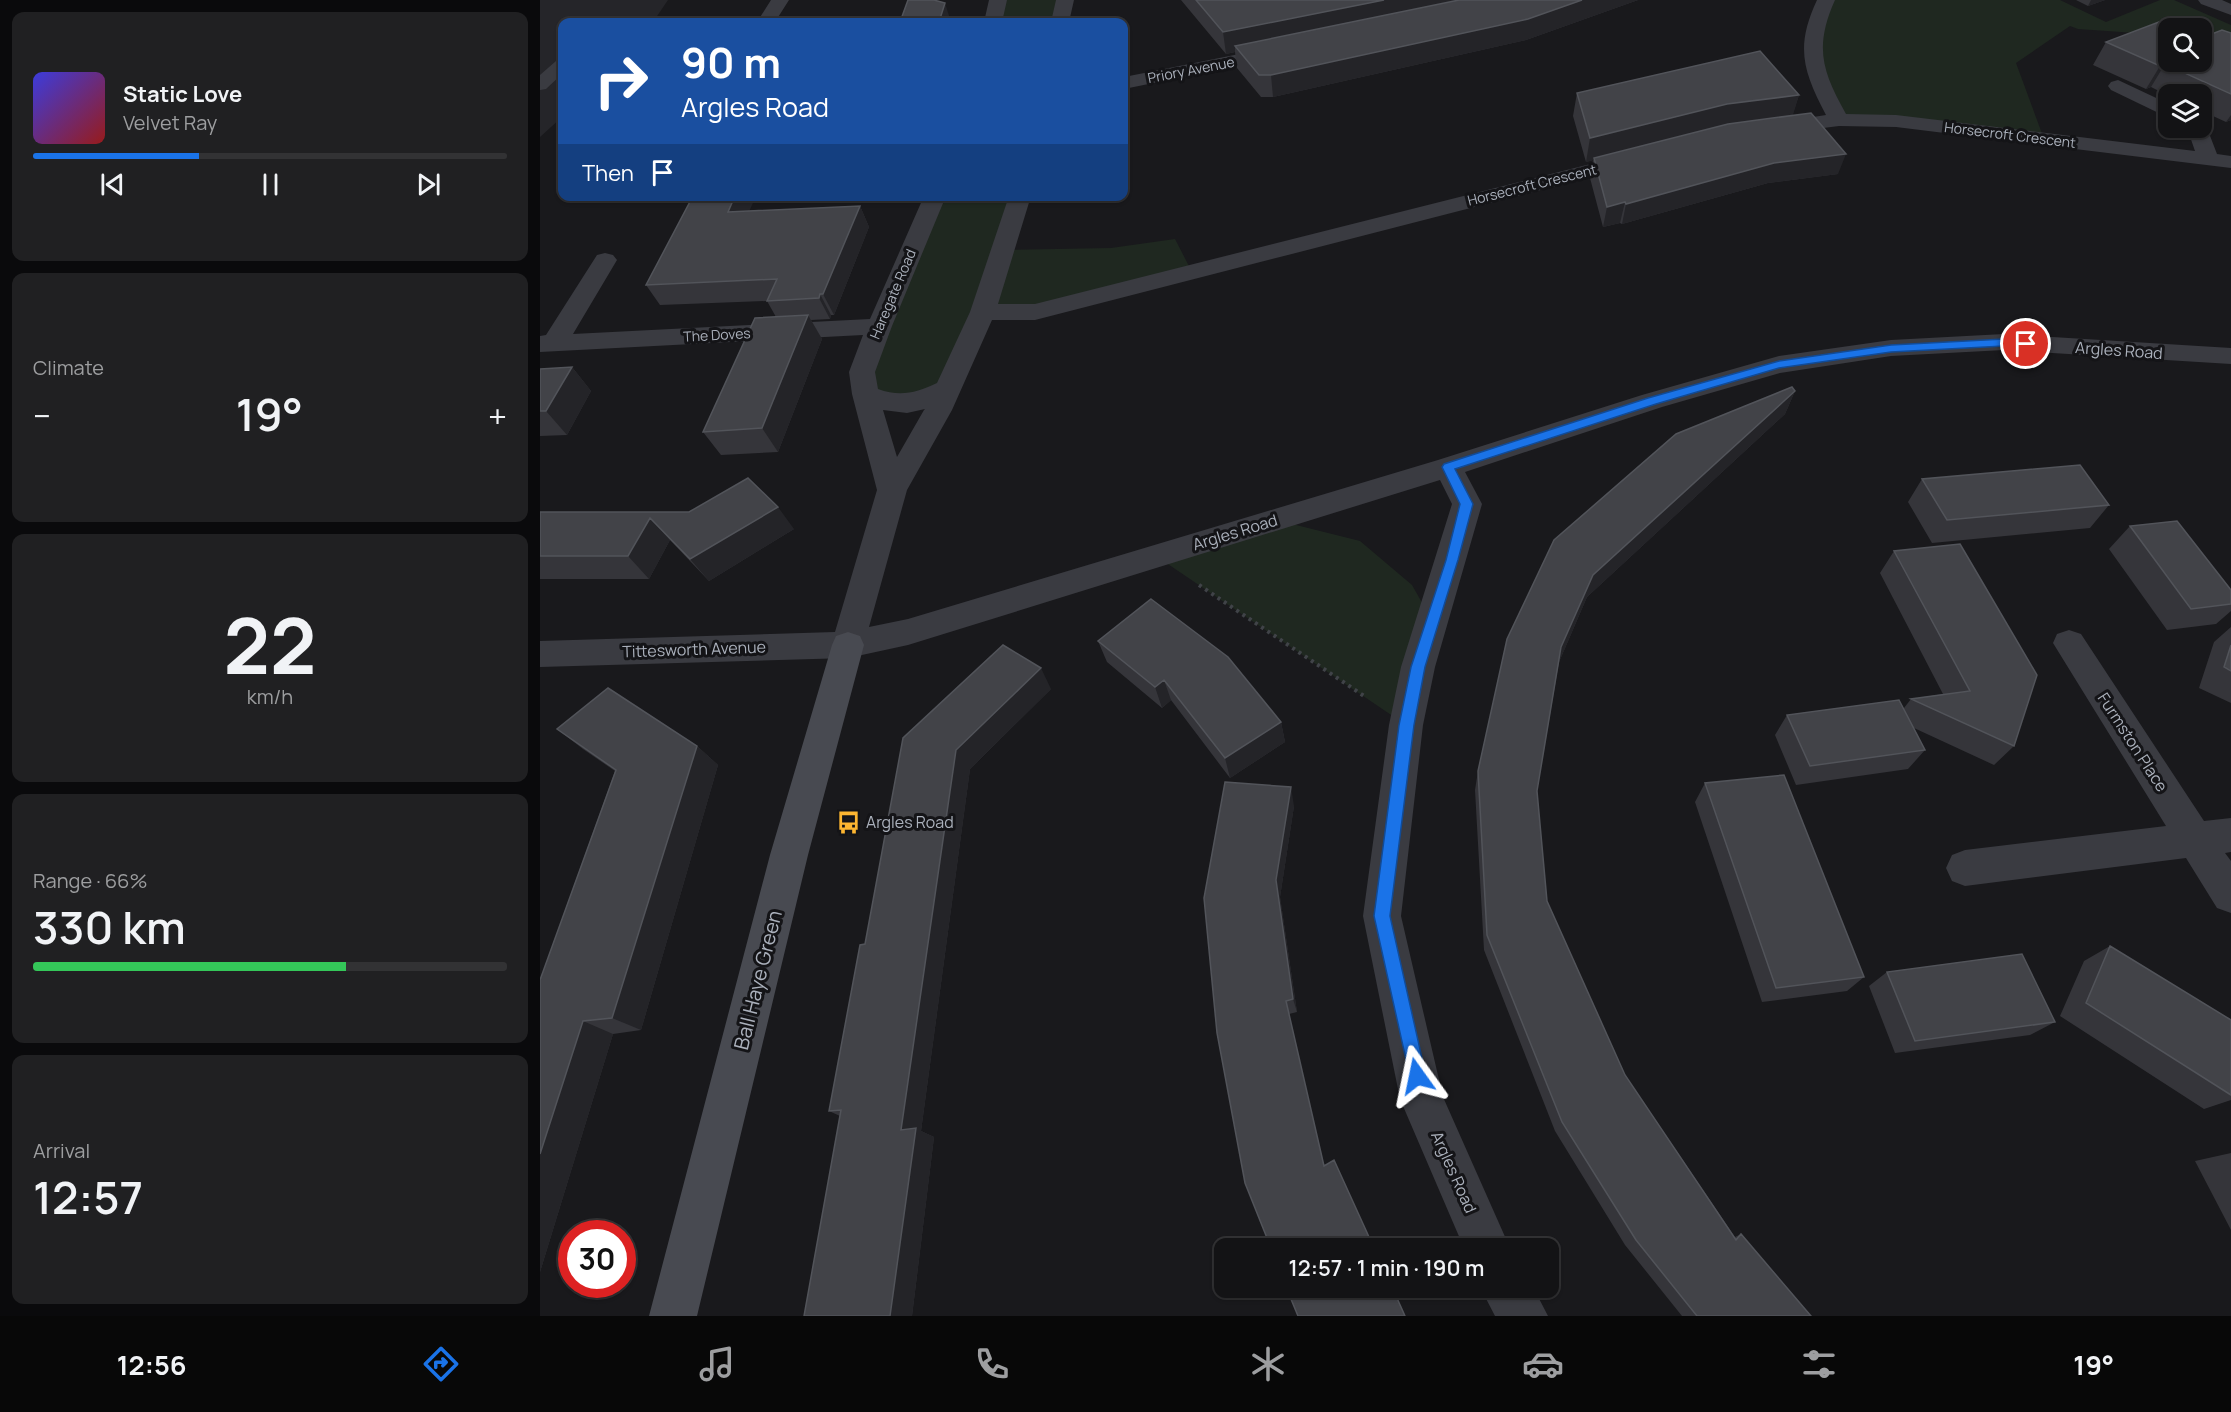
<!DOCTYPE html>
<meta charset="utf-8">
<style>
:root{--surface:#131315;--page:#202022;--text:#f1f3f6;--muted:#9d9ea0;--line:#323234;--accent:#1a73e8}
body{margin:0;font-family:Manrope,sans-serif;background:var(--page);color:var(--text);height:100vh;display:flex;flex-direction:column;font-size:22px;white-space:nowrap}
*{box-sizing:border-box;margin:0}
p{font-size:20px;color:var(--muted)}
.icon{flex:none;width:33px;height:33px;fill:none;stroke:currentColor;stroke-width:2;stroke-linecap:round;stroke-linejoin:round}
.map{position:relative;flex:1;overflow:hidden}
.details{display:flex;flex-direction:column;gap:12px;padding:12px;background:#0a0a0c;width:540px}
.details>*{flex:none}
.guide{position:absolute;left:18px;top:18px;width:570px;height:183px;border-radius:12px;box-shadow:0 2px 4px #0004,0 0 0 2px var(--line);background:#1a4fa0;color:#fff;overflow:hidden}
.fabs{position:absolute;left:1618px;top:18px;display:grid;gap:12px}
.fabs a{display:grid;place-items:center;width:54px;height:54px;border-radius:12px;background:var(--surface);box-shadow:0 2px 4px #0004,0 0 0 2px var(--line);font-size:30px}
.speed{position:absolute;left:18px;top:1220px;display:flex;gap:12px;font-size:30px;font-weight:700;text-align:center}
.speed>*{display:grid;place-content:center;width:78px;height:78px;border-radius:50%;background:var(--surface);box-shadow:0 2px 4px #0004,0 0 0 2px var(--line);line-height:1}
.speed .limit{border:9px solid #d22;background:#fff;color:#111}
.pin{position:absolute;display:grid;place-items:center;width:51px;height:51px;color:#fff;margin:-26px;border:3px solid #fff;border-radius:50%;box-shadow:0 2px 6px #0007}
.me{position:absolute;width:66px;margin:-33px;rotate:348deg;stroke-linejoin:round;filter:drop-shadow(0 0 4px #0008)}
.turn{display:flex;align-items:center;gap:21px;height:126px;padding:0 24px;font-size:27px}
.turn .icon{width:78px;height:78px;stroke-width:2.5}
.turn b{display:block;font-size:42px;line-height:51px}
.then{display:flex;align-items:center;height:57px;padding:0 24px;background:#0003;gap:12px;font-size:22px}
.big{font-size:45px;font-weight:600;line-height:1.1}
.details .tile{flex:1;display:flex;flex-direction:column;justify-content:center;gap:9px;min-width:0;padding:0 21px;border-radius:12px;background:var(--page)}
.details .dial{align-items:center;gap:0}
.dial b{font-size:78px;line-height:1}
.song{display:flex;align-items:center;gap:18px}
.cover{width:72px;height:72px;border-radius:9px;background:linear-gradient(135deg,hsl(240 70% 55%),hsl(0 70% 35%))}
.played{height:6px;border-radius:3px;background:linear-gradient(90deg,var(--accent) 35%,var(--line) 35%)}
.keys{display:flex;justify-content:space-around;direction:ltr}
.heat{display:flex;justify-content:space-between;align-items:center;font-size:33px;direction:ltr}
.charge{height:9px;border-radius:4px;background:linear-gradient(90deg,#34c759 66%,var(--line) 0)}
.trip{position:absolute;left:674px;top:1238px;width:345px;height:60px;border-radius:12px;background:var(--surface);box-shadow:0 2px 4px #0004,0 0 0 2px var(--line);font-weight:600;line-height:60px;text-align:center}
.tabs{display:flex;height:96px;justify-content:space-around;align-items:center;background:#080808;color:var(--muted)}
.tabs .icon{width:42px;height:42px}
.tabs .active{color:var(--accent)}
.tabs b{font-size:27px;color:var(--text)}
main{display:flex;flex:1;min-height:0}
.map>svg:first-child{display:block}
.built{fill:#252529}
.green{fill:#1f2820}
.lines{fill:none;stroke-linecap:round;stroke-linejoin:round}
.path{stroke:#404348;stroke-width:4;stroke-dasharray:3 4.5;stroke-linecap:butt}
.lane{fill:#3a3b41;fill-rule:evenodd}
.street{fill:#3a3b41;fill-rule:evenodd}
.secondary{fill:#484a51;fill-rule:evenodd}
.wall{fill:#35353a}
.shaded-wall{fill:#242428}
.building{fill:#424348;stroke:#52545a;stroke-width:1.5}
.route{fill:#1a73e8;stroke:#114b97;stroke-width:1.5}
.labels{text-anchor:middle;stroke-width:6;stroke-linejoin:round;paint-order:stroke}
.far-street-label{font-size:14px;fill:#abb1bc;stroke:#141417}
.street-label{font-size:16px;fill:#abb1bc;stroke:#141417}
.poi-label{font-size:16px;fill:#abb1bc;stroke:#141417;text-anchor:start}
.near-street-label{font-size:20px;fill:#abb1bc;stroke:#141417}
</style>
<main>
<section class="details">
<div class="tile">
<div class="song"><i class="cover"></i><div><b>Static Love</b><p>Velvet Ray</p></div></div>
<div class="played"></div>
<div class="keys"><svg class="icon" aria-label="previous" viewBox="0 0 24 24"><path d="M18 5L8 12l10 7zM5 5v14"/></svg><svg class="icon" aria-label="pause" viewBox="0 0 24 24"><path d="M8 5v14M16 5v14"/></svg><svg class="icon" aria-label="next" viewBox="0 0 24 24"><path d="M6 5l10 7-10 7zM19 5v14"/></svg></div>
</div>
<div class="tile"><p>Climate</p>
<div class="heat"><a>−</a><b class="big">19°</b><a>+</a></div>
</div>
<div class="tile dial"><b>22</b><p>km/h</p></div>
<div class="tile"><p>Range · 66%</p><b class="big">330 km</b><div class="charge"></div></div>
<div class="tile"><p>Arrival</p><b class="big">12:57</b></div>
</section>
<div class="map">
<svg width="1691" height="1316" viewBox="0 0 1691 1316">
<rect width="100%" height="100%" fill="#19191c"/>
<path class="built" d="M0 0H128L113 22H22V117L0 137Z"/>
<path class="green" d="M459 0H525L520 22H454Z
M1286 0H1520L1566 22 1620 0H1634L1691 25V49L1662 42V28H1629L1610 34 1538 29 1530 26 1476 63 1504 139 1299 120 1272 67Z
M395 197H480L464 250 571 248 635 239 652 272 495 312H443L409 388 383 401 325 394Z
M736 520 820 541 872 585 893 622 866 725 616 556Z"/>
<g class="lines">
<path class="path" d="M659 585 827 698"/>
<path class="lane" d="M22 60V74L6 89 0 90V75L16 61Z"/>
<path class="street" d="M231 0H249L235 22H217Z
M449 0H467L462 22H444Z
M516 0H534L529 22H511Z
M1277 0H1295C1274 47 1282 71 1306 114L1356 115 1655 151 1647 128H1662V123L1667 128 1677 154 1691 156V168L1356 127 1299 126 1235 134 1228 132 1225 128 1228 124 1286 115C1263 71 1255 47 1277 0Z
M1658 0H1682L1691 4V15L1661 4Z
M739 46 746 48 749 52 746 56 584 89V77Z
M1578 80 1629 104V118L1571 90 1568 86 1571 82Z
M1094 153 1102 154 1105 159 1102 164 495 320H452L412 410 367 490 329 627 368 619 898 460 1102 395 1239 356 1351 340 1464 334 1691 348V364L1464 350 1351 356 1240 373 1122 407 925 472 942 504 895 667 883 725 861 916 903 1097 970 1248H924L860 1099 823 916 849 725 861 667 912 504 900 480 368 645 308 658 0 667V641L295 632 337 490 312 394 309 372 323 335 0 352V336L6 335 57 255 65 253 73 255 77 260 33 334 330 319 384 196H406L352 326 335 372 338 389C360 397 376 393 397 383L430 312 469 196H491L458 304H495ZM385 409 384 410 357 457 343 410 367 413Z
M1529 630 1541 634 1664 821 1691 818V852L1685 853 1691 861V913L1677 908 1646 858 1425 886 1412 881 1406 868 1412 855 1425 850 1626 826 1513 643 1517 634Z
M940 1287H993L1008 1316H955Z"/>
<path class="secondary" d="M308 632 320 636 324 645 268 855 157 1316H109L230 855 292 645 296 636Z"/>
</g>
<path class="wall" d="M641 0H1098L986 40 733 97H721L697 68 695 52 686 54Z
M1536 0H1565L1548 6Z
M1691 33V120L1686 122 1662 111V94H1629V96L1611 87 1606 89 1553 65 1566 42 1664 37Z
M1037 93 1259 95 1252 116 1298 174 1228 183 1082 224 1080 223 1063 227 1050 178 1053 160 1046 162 1033 116Z
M311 196H358L312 200Z
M320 206 329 227 294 315H291L290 319 271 320 282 339 238 452 181 455 163 432 236 317 227 301 120 305 106 285 210 211Z
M32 367 51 391 27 435 0 436V369Z
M1255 391 1245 414 1047 597 1019 662 997 791 1007 901 1085 1075 1195 1237 1201 1234 1271 1316H1142L1085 1245 1015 1131 944 950 935 790 938 771 967 639Z
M1382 479 1569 505 1550 528 1392 543 1368 502Z
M0 512 254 529 169 581 130 540 109 579H0Z
M1590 526 1691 590V611L1676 624 1627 630 1569 549Z
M1354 551 1474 746 1454 765 1374 728 1385 750 1368 769 1256 785 1235 735 1247 715 1364 708 1371 699 1403 694 1340 573Z
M1691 627V703L1659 688 1674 642Z
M558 641 741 722 745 742 690 778 631 700 622 708 567 662Z
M511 689 430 769 381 1131 394 1137 372 1316H264L300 1116 289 1111 325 944 363 738Z
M17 729 157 746 178 765 101 1030 73 1034 0 1272V980L75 771 43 749Z
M1165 783 1324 977 1307 991 1222 1002 1155 802Z
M754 806 740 897 757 1012 749 1014 731 1248 664 898Z
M1570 946 1691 1020V1100L1664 1109 1520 1016 1544 961Z
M1347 972 1515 1022 1490 1035 1355 1053 1329 986Z
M1691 1153V1230L1655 1161Z"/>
<path class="shaded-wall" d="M844 0H936L695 46V52L686 54 683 32Z
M1042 0H1098L986 40 733 97 731 75Z
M1551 0H1565L1548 6Z
M405 3 411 22H399Z
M1625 64 1611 87 1606 89 1620 66Z
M1259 95 1252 118 1180 128 1046 162 1050 138 1187 104Z
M1691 115V120L1686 122Z
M1306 154 1298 174 1228 183 1082 224 1086 204 1234 163Z
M195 196H216L200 232 188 212Z
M1085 202 1080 223 1063 227 1067 207Z
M320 206 329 227 294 315 283 294Z
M280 294 291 315 290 319 279 298Z
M268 315 282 339 238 452 222 428Z
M32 367 51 391 27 435 6 411Z
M1255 391 1245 414 1047 597 1016 669 1021 647 1053 575Z
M238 507 254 529 169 581 150 559Z
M110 518 130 540 109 579 88 556Z
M501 668 511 689 430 769 381 1131 394 1137 372 1316H350L361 1130 416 750Z
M624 680 631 700 622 708 615 687Z
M741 722 745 742 690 778 685 758Z
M157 746 178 765 101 1030 72 1018Z
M751 787 754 806 740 897 757 1012 753 999 736 880Z
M43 1021 73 1034 0 1272V1154Z"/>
<path class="building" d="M368 0H394L405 3 399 22H360Z
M656 0H844L683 32Z
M919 0H1042L988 19 731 75H719L695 46Z
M1624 20 1645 28H1629V62H1662V36L1664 37 1682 30 1691 33V94L1625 64 1620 66 1566 42Z
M1220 51 1259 95 1187 104 1050 138 1037 93Z
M1271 113 1306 154 1234 163 1086 204 1085 202 1067 207 1054 158 1188 124Z
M153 196H195L188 212 320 206 283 294H280L279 298 227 301 237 279 106 285Z
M268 315 222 428 163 432 215 318Z
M32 367 6 411H0V369Z
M1252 387 1255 391 1053 575 1021 647 997 791 1007 901 1085 1075 1196 1240 1201 1234 1271 1316H1157L1096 1240 1022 1122 947 935 938 771 967 639 1014 540 1136 434Z
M1540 465 1569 505 1407 520 1382 479Z
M208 478 238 507 150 559 110 518 88 556H0V512H149Z
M1637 521 1691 590V604L1651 609 1590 526Z
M1420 544 1497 675 1474 746 1371 699 1430 691 1354 551Z
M611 599 688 657 741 722 685 758 624 680 615 687 558 641Z
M463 645 501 668 416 750 361 1130 376 1128 350 1316H264L301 1110 289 1111 320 945 325 944 363 738Z
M1691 645V671L1684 667Z
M68 688 157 746 72 1018 43 1021 0 1154V980L76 770 17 729Z
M1359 700 1385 750 1270 766 1247 715Z
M1244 775 1324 977 1236 988 1165 783Z
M685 782 751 787 736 880 753 999 746 1001 784 1166 794 1160 834 1248H731L705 1183 677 1033 664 898Z
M1570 946 1691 1020V1095L1546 1003Z
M1482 954 1515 1022 1375 1041 1347 972Z
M746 1287H852L865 1316H758Z"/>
<path class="route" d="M1464 339 1486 340 1492 344 1486 347 1464 346 1351 352 1239 368 1116 404 915 469 933 504 918 560 885 667 874 725 850 916 886 1076 883 1082 877 1085 871 1082 834 916 859 725 871 667 906 560 920 504 902 467 904 464 1108 398 1239 361 1351 345Z"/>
<defs>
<symbol id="bus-bare" viewBox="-9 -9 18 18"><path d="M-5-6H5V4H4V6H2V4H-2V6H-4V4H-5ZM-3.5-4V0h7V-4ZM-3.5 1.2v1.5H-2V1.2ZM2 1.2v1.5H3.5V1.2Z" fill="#fdb631" stroke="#141417" stroke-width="2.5" paint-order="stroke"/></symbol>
</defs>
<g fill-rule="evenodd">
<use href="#bus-bare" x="292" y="806" width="33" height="33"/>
</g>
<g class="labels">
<g class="far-street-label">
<text transform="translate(651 70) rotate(-11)" y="5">Priory Avenue</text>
<text transform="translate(1470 135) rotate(7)" y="5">Horsecroft Crescent</text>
<text transform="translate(992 185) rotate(-14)" y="5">Horsecroft Crescent</text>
<text transform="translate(353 294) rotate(-67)" y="5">Haregate Road</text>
<text transform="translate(177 335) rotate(-3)" y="5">The Doves</text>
</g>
<g class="street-label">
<text transform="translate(1579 350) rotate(4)" y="6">Argles Road</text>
<text transform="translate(695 532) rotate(-17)" y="6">Argles Road</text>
<text transform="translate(154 649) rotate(-2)" y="6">Tittesworth Avenue</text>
<text transform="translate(1593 742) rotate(57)" y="6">Furmston Place</text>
<text transform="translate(914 1172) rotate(66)" y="6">Argles Road</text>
</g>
<g class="poi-label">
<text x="326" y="828">Argles Road</text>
</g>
<g class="near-street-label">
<text transform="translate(218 980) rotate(-76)" y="7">Ball Haye Green</text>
</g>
</g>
</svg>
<div class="fabs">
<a><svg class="icon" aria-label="search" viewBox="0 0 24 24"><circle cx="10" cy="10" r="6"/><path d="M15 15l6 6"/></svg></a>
<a><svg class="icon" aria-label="layers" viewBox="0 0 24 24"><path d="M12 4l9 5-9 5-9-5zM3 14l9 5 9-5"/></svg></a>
</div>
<div class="speed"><div class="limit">30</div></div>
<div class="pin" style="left:1486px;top:344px;background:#d93025"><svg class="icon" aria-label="arrive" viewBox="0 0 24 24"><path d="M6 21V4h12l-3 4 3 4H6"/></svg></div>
<svg class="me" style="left:877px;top:1076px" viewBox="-20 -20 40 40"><path d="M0-17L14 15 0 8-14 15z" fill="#1a73e8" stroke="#fff" stroke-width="4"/></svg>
<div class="trip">12:57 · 1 min · 190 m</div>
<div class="guide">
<div class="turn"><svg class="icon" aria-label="right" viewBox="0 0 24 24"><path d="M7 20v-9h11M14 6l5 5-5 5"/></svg><div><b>90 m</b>Argles Road</div></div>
<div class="then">Then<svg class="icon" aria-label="arrive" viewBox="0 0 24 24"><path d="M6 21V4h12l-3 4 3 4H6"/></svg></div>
</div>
</div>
</main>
<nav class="tabs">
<b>12:56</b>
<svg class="icon active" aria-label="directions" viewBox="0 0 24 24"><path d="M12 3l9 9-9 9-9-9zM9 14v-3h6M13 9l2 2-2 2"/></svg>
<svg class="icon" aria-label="music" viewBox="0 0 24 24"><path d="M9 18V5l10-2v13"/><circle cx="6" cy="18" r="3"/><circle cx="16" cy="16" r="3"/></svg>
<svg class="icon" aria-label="phone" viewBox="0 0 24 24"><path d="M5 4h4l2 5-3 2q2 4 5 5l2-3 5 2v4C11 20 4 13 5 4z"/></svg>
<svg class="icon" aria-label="climate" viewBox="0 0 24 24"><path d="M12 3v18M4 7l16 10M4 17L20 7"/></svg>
<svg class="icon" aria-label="car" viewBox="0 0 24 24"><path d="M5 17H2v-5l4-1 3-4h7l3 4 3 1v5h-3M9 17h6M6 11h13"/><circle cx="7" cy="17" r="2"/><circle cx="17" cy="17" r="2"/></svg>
<svg class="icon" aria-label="filters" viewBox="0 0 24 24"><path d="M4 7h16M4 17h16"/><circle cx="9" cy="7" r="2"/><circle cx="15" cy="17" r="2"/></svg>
<b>19°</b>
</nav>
